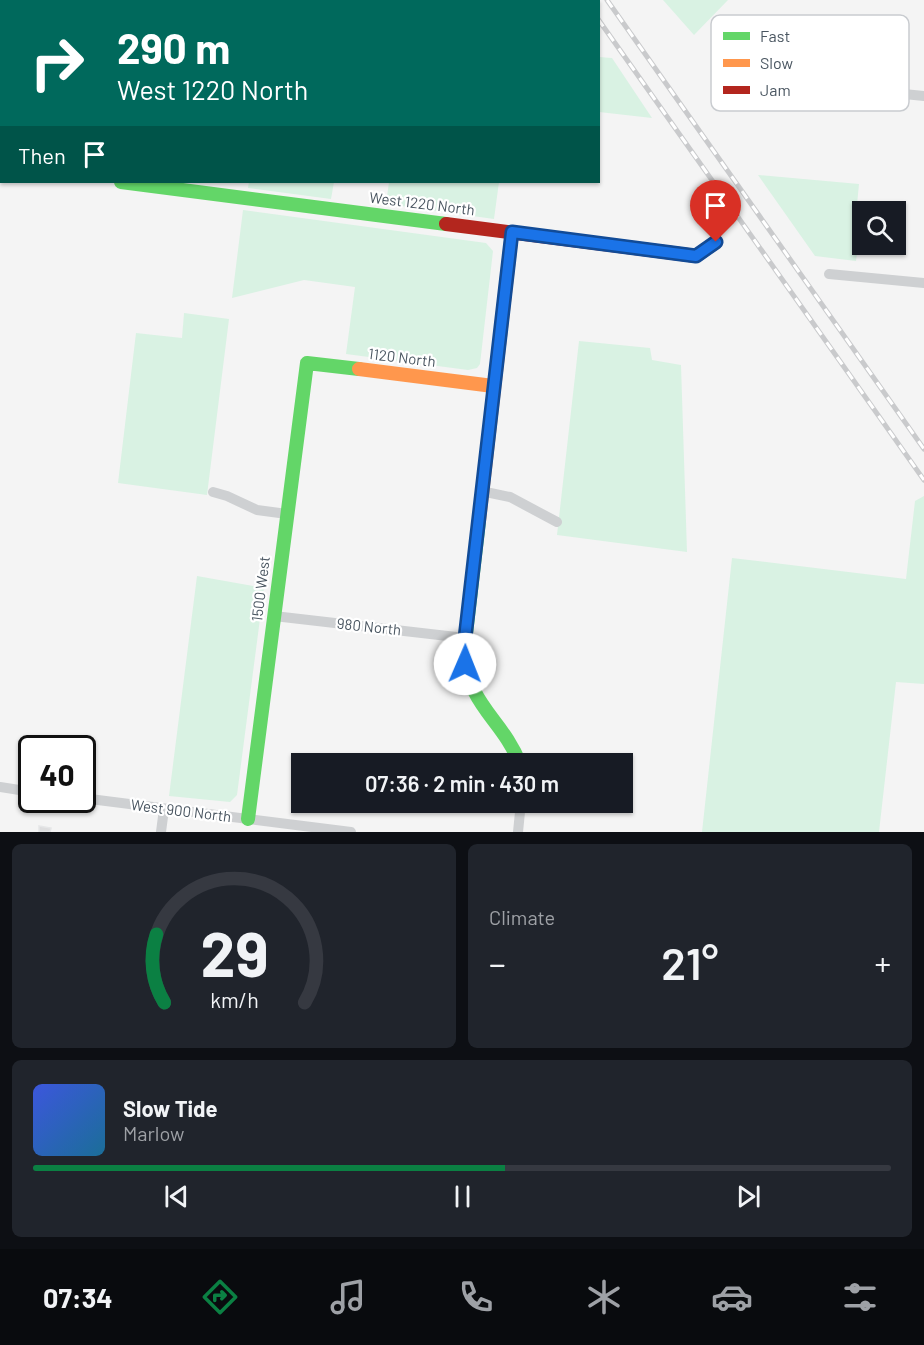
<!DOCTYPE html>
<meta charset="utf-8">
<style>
:root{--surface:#171b24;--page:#20242c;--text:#f1f3f6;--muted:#9ea1a6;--line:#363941;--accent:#0b8043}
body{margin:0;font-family:Barlow,sans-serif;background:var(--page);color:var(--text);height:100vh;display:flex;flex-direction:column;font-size:22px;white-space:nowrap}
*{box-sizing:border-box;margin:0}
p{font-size:20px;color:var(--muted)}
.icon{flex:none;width:33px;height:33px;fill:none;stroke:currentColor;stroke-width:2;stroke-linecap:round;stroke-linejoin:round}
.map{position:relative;height:832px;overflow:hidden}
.details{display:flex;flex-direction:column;gap:12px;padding:12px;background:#0d0f14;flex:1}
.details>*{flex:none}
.top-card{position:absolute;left:0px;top:0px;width:600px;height:183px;box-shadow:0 2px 4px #0004;background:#00695c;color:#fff;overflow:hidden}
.buttons{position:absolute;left:852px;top:201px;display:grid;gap:12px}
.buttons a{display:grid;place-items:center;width:54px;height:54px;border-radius:0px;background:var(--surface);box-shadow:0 2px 4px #0004;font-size:30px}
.speed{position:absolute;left:18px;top:735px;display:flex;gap:12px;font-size:30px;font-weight:700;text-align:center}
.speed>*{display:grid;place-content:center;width:78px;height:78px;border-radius:50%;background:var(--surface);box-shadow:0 2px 4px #0004;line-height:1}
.speed .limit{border:3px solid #111;border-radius:9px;background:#fff;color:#111}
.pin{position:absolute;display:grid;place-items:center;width:51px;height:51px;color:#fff;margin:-62px -26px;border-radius:50% 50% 50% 0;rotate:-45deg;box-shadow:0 0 6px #0007}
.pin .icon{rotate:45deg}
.me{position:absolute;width:66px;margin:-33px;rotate:1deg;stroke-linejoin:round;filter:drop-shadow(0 0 4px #0008)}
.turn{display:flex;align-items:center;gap:21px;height:126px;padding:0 18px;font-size:27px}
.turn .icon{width:78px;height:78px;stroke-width:2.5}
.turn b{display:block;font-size:42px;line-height:51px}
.then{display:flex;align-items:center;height:57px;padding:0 18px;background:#0003;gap:12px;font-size:22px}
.big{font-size:45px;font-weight:600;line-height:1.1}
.details .widget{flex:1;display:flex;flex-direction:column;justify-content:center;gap:9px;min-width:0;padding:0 21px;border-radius:9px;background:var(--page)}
.details .dial{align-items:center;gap:0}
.dial svg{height:156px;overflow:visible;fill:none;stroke:var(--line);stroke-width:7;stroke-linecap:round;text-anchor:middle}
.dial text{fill:var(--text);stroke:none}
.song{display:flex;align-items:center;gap:18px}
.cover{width:72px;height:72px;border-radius:9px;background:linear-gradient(135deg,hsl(230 70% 55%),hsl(200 70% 35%))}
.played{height:6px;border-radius:3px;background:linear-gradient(90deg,var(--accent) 55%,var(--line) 55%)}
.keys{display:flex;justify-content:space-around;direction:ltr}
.heat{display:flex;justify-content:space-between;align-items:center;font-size:33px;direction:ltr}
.details .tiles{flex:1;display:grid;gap:12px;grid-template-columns:1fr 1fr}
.widget:last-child{grid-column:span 2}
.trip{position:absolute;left:291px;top:753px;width:342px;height:60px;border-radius:0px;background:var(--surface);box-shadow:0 2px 4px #0004;font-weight:600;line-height:60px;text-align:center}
.dock{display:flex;height:96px;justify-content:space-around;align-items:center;background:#090b0e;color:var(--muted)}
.dock .icon{width:42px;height:42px}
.dock .on{color:var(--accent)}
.dock b{font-size:27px;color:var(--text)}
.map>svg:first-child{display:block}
.green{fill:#d9f2e3}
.building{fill:#ddddde;stroke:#e5e6e7;stroke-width:1.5}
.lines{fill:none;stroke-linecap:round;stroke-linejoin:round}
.street{stroke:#ced0d2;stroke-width:10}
.fast{stroke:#63d668;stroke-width:14}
.slow{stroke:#ff974d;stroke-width:14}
.jam{stroke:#b3261e;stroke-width:14}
.rail-casing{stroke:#c9cacc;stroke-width:5}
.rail{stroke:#fff;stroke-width:3;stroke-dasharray:9;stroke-linecap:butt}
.route-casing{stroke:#114b97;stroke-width:15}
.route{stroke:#1a73e8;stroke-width:10}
.labels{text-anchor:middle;stroke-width:4.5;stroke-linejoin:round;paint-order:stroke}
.street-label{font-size:15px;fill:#4a5661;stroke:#fff}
.key{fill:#fff;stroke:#c9ccd0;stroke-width:1.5}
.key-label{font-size:16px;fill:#4a5661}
</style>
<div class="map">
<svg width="924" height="832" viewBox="0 0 924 832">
<rect width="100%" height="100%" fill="#f4f4f4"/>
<path class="green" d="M663 0H728L694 35Z
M599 57 612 58 652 118 599 112Z
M758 175 859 184 854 236 859 237 856 261 815 256Z
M249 182H334L331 199 248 188Z
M389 182H499L494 219 386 204Z
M243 210 486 243 493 251 480 364 477 368 468 370 346 354 355 287 304 280 232 298Z
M184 313 229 319 207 495 118 483 136 333 182 338Z
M579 341 650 348 652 360 681 365 687 552 557 535Z
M924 496V684L896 682 879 832H702L732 558 906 579 915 501Z
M197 576 264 588 237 795 230 802 169 796Z"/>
<path class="building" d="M39 826 51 828 50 832H39Z"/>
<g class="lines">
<path class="street" d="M825 86 924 96
M0 166H2
M829 274 924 283
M481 491 510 497 557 522
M213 492 227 496 257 510 287 514
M274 616 465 638
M0 787 32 792
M82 798 351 832
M161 832 164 809
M518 832 521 802"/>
<path class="fast" d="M121 182 446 224
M479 521 464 651C468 707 502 718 520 764
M248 819 307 363 359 369"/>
<path class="slow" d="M359 369 493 386
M479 521 512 232"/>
<path class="jam" d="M446 224 696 256 716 242"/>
<defs>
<path id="rail" d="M585 0 586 2
M607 0 924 449
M598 19 924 480"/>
</defs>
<use href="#rail" class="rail-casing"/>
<use href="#rail" class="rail"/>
</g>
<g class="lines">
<defs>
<path id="route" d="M465 664V638L512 232 696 256 716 242"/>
</defs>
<use href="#route" class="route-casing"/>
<use href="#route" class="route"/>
</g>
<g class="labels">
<g class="street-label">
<text transform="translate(422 204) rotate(7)" y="5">West 1220 North</text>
<text transform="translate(402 358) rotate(7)" y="5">1120 North</text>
<text transform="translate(261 589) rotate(-83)" y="5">1500 West</text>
<text transform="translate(369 627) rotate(6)" y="5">980 North</text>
<text transform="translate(181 811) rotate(7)" y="5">West 900 North</text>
</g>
</g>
<rect x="711" y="15" width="198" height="96" rx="9" class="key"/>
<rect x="723" y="32" width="27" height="8" fill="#63d668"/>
<rect x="723" y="59" width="27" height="8" fill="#ff974d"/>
<rect x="723" y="86" width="27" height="8" fill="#b3261e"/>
<g class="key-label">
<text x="760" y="42">Fast</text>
<text x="760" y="69">Slow</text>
<text x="760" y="96">Jam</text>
</g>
</svg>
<div class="buttons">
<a><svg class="icon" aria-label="search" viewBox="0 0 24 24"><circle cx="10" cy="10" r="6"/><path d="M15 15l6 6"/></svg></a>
</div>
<div class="speed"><div class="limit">40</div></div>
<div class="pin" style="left:716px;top:242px;background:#d93025"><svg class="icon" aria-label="arrive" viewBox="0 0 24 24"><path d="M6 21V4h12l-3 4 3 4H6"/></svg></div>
<svg class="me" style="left:465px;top:664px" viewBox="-20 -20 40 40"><circle r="19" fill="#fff"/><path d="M0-13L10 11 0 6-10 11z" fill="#1a73e8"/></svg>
<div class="trip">07:36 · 2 min · 430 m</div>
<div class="top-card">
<div class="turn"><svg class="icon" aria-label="right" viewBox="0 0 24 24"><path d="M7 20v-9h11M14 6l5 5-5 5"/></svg><div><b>290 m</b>West 1220 North</div></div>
<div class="then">Then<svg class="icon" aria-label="arrive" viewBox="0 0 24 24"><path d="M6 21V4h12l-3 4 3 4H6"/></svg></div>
</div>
</div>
<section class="details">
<div class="tiles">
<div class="widget dial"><svg viewBox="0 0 100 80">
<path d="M14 69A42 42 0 1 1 86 69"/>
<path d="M14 69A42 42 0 0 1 10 34" stroke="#0b8043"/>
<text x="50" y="56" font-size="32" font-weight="700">29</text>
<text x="50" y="72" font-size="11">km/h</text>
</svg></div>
<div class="widget"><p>Climate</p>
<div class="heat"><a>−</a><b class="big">21°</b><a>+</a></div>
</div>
<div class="widget">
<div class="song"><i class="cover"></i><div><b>Slow Tide</b><p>Marlow</p></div></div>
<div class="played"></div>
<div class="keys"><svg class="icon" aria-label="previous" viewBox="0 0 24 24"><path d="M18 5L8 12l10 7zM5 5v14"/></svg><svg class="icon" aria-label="pause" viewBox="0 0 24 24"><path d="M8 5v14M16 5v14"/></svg><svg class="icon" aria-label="next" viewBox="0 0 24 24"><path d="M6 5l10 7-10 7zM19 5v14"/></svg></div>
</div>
</div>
</section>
<nav class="dock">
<b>07:34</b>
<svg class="icon on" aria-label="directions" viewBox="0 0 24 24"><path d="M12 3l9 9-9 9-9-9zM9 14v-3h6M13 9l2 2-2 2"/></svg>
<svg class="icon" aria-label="music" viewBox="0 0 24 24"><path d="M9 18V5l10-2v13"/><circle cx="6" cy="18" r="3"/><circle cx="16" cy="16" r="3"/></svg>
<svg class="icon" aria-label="phone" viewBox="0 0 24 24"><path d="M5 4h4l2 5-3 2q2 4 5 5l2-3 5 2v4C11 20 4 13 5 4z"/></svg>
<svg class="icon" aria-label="climate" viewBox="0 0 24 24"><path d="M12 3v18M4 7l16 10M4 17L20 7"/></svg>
<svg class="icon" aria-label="car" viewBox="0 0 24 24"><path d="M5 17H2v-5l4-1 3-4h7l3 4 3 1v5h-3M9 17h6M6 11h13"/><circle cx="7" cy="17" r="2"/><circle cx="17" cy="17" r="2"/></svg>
<svg class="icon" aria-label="filters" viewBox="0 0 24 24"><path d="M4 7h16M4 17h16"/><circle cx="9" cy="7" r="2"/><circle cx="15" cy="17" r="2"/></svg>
</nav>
